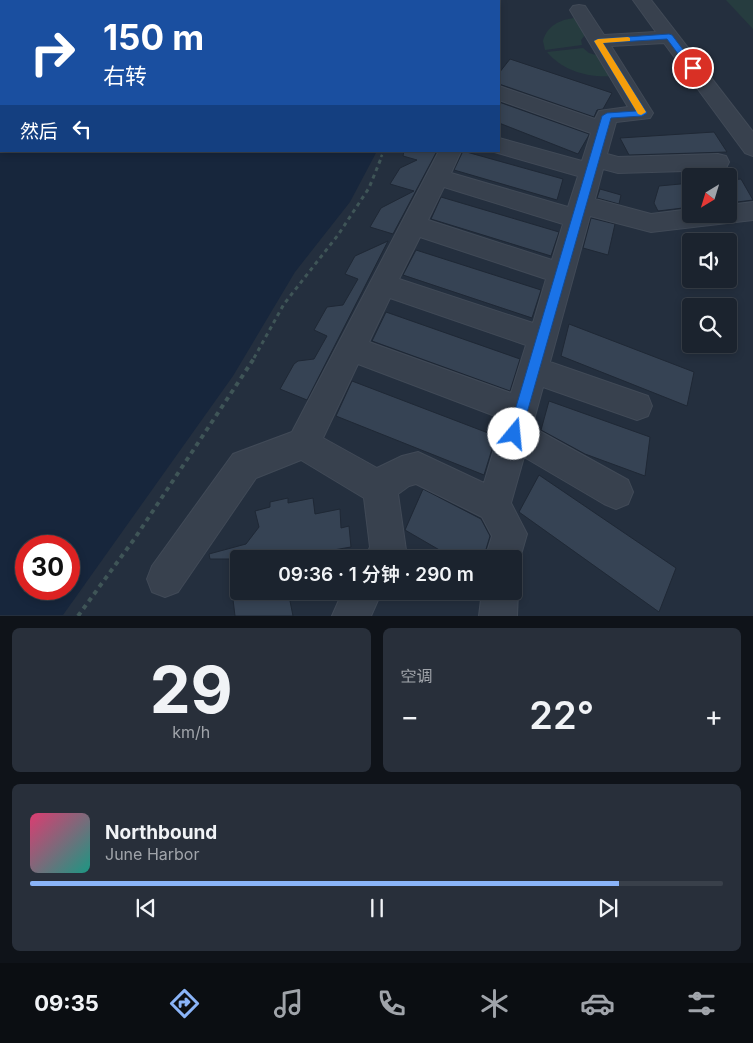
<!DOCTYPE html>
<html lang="zh">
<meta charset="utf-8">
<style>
:root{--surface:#1b232e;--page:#282f3a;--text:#f1f3f6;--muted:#a0a4aa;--line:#39404a;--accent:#8ab4f8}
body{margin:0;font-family:Inter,"Noto Sans SC",sans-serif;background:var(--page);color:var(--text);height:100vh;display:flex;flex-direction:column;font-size:19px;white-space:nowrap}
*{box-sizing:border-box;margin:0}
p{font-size:16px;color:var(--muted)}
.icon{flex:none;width:28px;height:28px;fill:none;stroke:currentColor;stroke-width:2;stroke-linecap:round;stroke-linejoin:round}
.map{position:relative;height:616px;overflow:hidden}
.panel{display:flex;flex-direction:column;gap:12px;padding:12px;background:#0f1319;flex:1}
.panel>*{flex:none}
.guide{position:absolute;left:0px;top:0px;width:500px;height:152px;box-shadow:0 2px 8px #0003,0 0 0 1px var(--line);background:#1a4fa0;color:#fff;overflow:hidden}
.needle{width:32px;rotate:218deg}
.fabs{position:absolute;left:682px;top:168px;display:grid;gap:10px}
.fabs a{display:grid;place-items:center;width:55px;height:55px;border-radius:5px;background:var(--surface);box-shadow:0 2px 8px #0003,0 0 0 1px var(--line);font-size:25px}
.speed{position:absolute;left:15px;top:535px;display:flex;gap:10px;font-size:25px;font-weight:700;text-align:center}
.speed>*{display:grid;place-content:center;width:65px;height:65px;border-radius:50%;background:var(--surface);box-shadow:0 2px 8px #0003,0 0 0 1px var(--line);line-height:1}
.speed .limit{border:8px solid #d22;background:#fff;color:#111}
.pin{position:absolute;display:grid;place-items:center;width:42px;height:42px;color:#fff;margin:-21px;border:2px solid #fff;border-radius:50%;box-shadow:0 1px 5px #0007}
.me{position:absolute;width:55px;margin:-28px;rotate:17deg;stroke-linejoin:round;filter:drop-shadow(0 0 4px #0008)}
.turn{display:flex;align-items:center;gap:18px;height:105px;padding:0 20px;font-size:22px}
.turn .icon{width:65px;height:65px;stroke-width:2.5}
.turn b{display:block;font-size:35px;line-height:42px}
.then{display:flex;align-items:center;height:48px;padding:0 20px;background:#0003;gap:10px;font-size:19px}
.big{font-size:38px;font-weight:600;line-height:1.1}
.panel .card{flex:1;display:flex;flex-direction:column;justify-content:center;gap:8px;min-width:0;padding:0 18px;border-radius:8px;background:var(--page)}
.panel .dial{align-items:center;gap:0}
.dial b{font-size:65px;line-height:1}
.song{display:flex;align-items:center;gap:15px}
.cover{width:60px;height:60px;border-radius:8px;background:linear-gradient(135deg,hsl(340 70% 55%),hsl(170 70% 35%))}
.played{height:5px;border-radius:2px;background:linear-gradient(90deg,var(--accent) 85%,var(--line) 85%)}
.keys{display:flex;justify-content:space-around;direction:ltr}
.heat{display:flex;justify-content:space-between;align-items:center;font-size:28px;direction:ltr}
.panel .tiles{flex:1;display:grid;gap:12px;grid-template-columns:1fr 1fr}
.card:last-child{grid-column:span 2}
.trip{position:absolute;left:230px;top:550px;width:292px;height:50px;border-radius:5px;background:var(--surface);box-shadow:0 2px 8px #0003,0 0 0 1px var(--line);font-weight:600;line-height:50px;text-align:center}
.tab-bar{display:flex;height:80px;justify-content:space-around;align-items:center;background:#0b0e12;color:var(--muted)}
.tab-bar .icon{width:35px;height:35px}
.tab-bar .current{color:var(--accent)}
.tab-bar b{font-size:22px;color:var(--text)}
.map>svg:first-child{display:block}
.green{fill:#263c3f}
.water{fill:#17263c;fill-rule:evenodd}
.building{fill:#364354;stroke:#1f2835}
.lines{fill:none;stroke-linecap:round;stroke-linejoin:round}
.minor-casing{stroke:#414a57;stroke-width:2}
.path-far2{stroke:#3f5557;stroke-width:2.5;stroke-dasharray:2.5 2.5;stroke-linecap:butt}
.path-far1{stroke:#3f5557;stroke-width:3;stroke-dasharray:4 4;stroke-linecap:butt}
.path{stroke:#3f5557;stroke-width:4;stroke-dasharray:4.5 4.5;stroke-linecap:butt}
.minor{fill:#38414e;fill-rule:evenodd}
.route{fill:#1a73e8;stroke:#114b97}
.slow{fill:#f59e0b}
</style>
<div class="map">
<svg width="753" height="616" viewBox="0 0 753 616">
<rect width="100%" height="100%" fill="#242f3e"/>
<path class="green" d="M726 0H753V29Z
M574 18 585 35 581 40 582 45 545 50 543 41C547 26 559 20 574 18Z
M583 48 589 53 599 56 612 76C589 78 563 71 547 52Z"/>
<path class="water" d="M0 0H435L1 1V151H377L350 202 295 272 233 376 63 615H0ZM26 546H69V589H26Z"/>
<path class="building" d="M510 59 612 93 603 109 597 110 594 117 499 84V73Z
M499 102 589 134V135L578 154 499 123Z
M714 132 727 152 629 155 620 138Z
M404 151H437L393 234 370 227 381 208 414 191 390 184 400 168 417 160 403 156Z
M463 151 563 179 557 200 454 170Z
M741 179 753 200 729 203V180Z
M691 183V207L658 211 654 203 659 186Z
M600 189 621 195 619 204 597 198Z
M441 197 559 232 551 256 431 219Z
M591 218 615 224 608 255 583 248Z
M388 241 307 400 280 389 294 364 298 361 314 359 327 336 314 330 327 307 343 305 358 279 345 274 355 256Z
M416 250 541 290 532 318 403 275Z
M386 312 520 359 510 391 372 341Z
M569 324 694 372 687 406 561 356Z
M352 381 496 436 484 475 336 416Z
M549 401 650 437 645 476 585 454 541 430Z
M539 475 676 568 659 612 519 512Z
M423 489 481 519 490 536 483 559H455L405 530Z
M288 498V503L313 498 315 514 340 509 341 528 349 526 351 547 304 555 301 559H210L209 554 246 544 259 527 255 511 270 507V502Z
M232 591H288L293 616H235Z"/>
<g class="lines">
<defs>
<path id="minor" d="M633 0H651L753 132V156L745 153 664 43 611 46 653 113 650 118 616 122 607 154 618 157 718 154 726 156 729 162 726 168 718 170 618 173 603 169 595 199 651 214 691 209V214H729V205L753 202V220L651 232 590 216 550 362 648 396 652 406 648 416 637 420 543 387 532 427 628 480 633 492 628 504 616 509 604 504 524 457 511 503 527 534 516 572H514V559H485L492 536 482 517 416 484 409 486 398 494 406 550 402 559H365L370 547 364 498 301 460 256 478 178 592 165 597 152 592 147 579 152 566 233 454 292 432 439 151H461L451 173 568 207 578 176 491 151H499V138L582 161 591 133 499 100V86L595 119 599 111 628 107 570 10 573 6 579 5 585 6 604 35 656 32ZM444 187 563 224 552 260 428 220ZM420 237 546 279 533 323 399 279ZM390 298 526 345 511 393 369 342ZM358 364 503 419 484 483 418 452 402 456 377 468 323 438Z
M514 580 518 591 517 616H479L482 591H514Z
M343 591H382L371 616H332Z"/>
</defs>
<use href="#minor" class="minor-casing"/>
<path class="path-far2" d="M381 157 384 151"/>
<path class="path-far1" d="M254 358 284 304 338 235 369 188 382 156"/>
<path class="path" d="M78 616 135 538 255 357"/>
<use href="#minor" class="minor"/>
</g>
<path class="route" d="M669 34 672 35 696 67V70H690L667 39 603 43 647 113 642 116 611 118 521 434 519 439 514 441 510 439 508 434 602 116 607 113 636 111 594 41 598 39Z"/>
<path class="slow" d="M628 37 630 38V41L603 43 646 112 641 115 638 114 594 41 598 39Z"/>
</svg>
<div class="fabs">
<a><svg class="needle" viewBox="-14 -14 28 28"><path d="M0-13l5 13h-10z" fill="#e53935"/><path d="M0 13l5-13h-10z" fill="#a0a4aa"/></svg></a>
<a><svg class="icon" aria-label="sound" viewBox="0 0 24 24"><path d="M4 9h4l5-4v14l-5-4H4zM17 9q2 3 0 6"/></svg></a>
<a><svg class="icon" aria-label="search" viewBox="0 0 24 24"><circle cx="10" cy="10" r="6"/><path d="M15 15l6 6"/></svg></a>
</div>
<div class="speed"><div class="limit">30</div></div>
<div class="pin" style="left:693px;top:68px;background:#d93025"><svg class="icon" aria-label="arrive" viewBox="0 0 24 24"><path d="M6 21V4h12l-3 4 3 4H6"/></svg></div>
<svg class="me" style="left:514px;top:434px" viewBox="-20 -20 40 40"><circle r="19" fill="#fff"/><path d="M0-13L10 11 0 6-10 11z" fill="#1a73e8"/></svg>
<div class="trip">09:36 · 1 分钟 · 290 m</div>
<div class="guide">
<div class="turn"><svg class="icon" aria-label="right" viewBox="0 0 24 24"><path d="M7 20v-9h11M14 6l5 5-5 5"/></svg><div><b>150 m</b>右转</div></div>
<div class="then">然后<svg class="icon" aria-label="left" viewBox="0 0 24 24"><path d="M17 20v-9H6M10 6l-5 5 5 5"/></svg></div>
</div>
</div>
<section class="panel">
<div class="tiles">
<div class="card dial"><b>29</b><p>km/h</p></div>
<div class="card"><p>空调</p>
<div class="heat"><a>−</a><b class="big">22°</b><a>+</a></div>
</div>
<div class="card">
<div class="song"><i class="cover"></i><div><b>Northbound</b><p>June Harbor</p></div></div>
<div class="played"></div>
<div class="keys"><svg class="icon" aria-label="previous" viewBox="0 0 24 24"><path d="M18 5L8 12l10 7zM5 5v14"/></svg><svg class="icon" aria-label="pause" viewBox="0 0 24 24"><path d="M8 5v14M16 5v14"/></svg><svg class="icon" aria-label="next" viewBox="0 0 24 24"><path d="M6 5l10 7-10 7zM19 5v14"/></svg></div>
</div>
</div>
</section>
<nav class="tab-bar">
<b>09:35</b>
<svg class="icon current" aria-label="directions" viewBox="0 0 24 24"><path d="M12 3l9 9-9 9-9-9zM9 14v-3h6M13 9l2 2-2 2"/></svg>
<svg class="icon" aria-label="music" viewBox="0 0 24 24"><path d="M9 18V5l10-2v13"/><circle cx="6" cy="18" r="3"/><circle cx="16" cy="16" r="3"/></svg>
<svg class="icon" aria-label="phone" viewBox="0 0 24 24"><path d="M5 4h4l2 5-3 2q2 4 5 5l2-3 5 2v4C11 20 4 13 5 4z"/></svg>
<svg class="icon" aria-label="climate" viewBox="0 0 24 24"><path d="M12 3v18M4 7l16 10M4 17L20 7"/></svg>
<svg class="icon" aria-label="car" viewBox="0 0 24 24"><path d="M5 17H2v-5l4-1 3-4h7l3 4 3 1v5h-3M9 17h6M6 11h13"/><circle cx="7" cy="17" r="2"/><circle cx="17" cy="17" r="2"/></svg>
<svg class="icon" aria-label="filters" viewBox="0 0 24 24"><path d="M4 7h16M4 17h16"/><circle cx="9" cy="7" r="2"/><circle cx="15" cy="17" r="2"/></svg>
</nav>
